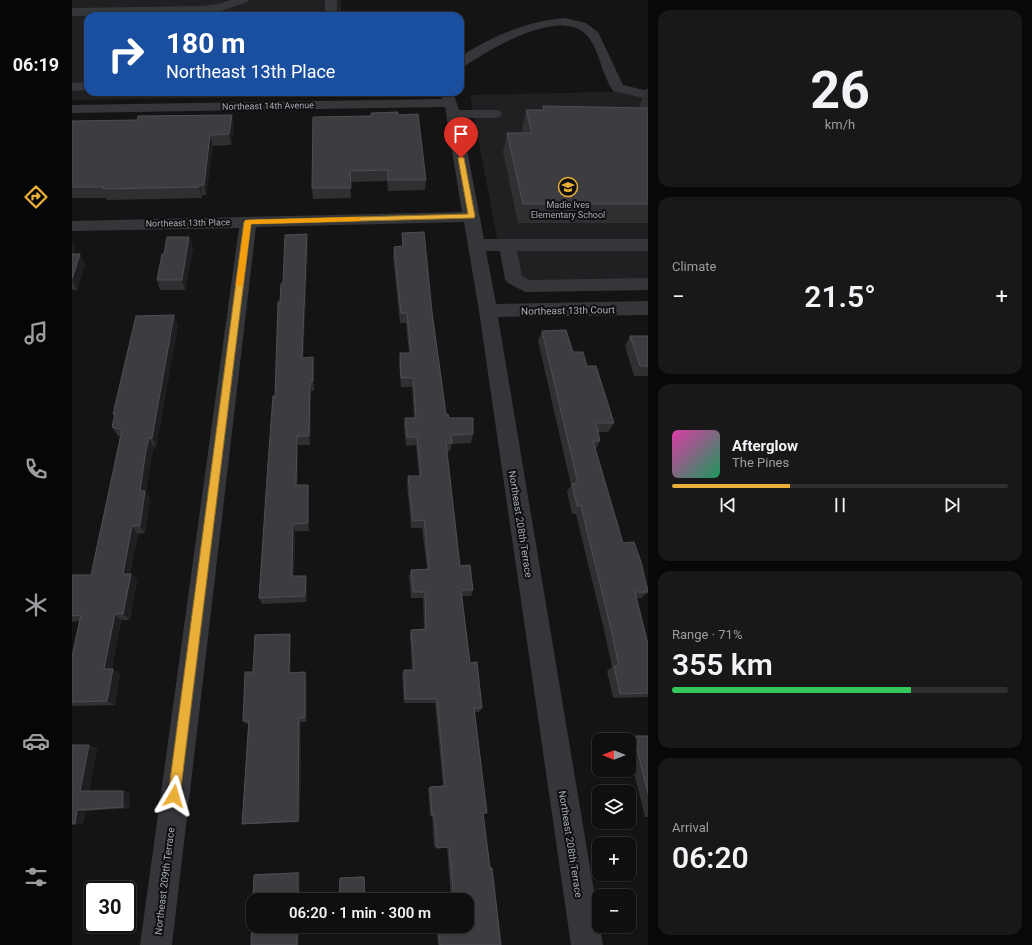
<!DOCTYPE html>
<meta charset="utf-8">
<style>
:root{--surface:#0f0f10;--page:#181819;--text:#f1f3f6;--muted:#9b9c9f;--line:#2f2f30;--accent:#e9af38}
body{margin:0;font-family:Roboto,sans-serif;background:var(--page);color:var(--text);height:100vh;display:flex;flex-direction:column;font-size:15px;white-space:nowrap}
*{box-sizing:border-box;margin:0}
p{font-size:13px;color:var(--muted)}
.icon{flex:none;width:22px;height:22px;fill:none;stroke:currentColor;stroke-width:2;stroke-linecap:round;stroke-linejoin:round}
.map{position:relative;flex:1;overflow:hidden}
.drawer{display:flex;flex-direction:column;gap:10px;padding:10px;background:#080809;width:384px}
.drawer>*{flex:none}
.guide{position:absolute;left:12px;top:12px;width:380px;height:84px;border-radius:12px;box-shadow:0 1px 3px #0004,0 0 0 1px var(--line);background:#1a4fa0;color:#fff;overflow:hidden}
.needle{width:26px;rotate:270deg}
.tools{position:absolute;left:520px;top:733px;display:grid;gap:8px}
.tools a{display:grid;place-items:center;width:44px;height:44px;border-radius:8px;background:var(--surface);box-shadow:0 1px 3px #0004,0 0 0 1px var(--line);font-size:20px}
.speed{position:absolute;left:12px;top:881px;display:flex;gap:8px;font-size:20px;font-weight:700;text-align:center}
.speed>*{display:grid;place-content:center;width:52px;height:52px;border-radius:50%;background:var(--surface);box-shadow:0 1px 3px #0004,0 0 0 1px var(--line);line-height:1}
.speed .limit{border:2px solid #111;border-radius:6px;background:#fff;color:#111}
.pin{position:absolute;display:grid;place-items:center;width:34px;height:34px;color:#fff;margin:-41px -17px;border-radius:50% 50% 50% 0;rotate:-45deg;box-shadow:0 0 4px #0007}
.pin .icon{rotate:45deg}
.me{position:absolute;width:44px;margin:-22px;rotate:7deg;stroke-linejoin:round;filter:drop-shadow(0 0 3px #0008)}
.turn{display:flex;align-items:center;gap:14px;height:84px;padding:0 16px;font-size:18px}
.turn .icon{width:52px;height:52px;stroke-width:2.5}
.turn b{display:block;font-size:28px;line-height:34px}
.big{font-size:30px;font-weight:600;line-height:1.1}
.drawer .card{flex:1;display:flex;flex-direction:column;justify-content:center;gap:6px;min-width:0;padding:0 14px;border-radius:12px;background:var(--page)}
.drawer .dial{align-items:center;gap:0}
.dial b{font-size:52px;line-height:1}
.song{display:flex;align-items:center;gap:12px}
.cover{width:48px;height:48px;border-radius:6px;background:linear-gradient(135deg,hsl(320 70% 55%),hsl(150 70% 35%))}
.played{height:4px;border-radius:2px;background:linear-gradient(90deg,var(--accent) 35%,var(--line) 35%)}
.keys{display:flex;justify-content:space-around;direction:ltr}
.heat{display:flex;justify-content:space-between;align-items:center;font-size:22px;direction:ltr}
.charge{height:6px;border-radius:3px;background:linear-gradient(90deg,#34c759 71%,var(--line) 0)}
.trip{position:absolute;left:174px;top:893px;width:228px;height:40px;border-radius:12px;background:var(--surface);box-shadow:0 1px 3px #0004,0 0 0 1px var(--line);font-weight:600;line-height:40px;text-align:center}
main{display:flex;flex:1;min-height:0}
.tabs{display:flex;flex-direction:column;width:72px;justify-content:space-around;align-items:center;background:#060606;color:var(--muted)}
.tabs .icon{width:28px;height:28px}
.tabs .on{color:var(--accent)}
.tabs b{font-size:18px;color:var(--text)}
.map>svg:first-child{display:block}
.built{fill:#202022}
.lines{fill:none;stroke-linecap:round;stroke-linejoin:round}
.minor{fill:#35363a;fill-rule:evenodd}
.wall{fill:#303033}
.shaded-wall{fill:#1f1f21}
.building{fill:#3d3d41;stroke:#4d4f53}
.route{fill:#e9af38;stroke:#977224}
.slow{fill:#f59e0b}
.labels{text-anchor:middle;stroke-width:4;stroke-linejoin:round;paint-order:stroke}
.far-street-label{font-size:9px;fill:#a6abb5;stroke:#0f0f10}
.far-poi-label{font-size:9px;fill:#a6abb5;stroke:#0f0f10}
.street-label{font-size:10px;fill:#a6abb5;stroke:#0f0f10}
</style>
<main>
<nav class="tabs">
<b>06:19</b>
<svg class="icon on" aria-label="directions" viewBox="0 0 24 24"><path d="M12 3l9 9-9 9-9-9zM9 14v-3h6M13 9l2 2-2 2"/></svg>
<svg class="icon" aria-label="music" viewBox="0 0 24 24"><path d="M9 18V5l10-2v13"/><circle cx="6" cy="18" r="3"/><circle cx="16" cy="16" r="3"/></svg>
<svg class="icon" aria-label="phone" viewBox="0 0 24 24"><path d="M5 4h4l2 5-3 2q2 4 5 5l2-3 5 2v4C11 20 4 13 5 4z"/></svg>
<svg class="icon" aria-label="climate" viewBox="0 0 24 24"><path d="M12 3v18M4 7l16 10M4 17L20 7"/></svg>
<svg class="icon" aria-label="car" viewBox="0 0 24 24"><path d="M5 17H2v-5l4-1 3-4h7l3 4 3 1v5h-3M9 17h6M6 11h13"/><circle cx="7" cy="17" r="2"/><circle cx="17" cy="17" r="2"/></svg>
<svg class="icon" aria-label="filters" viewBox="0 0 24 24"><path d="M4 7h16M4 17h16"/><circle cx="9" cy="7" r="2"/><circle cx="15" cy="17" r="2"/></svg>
</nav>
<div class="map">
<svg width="576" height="945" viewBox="0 0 576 945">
<rect width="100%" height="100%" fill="#141415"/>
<path class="built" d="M0 0H269V16H16V92H266L265 96 0 100Z
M576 91V290L454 292 442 287 433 280 398 95Z"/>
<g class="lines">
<path class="minor" d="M159 0H177L175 2 149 11 128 14 0 16V8L128 6 147 4Z
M253 0H265V16H253Z
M493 18 514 23 526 32 551 85 576 91V99L541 91C530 75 528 53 517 38 492 4 418 49 393 66L388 67V57C420 36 455 21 493 18Z
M16 82V90L0 91V83Z
M367 92H381L387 110H423L428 111 430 114 428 117 423 118H389L412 239H576V251H445L450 276 457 280 576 278V290L454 292 436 283 433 279 428 251H414L424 304 576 301V315L426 317 531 945H499L407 311 392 222 184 227 100 945H68L167 228 0 231V221L390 212 373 107 0 113V105L370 99Z"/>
</g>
<path class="wall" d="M574 89H576V223H446L431 152 435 133H451L450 129 454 110H470L471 106 567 108Z
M326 115 354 180 353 190 316 191 315 181 278 182 279 198 241 199 240 188Z
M0 121 162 126 159 145 141 146 134 195H130V198L35 200V198H0Z
M330 233 360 312 374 414 377 418 401 434 399 443 380 444 378 451 375 452 388 566 401 590 399 596H390L398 663 410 708 407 712H403L415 813 411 814 418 867 420 868 429 945H366L364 926H395V900H379L375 847H362L360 816H358L356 788 358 787 371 786 363 703H332L330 675 332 670H340L338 635 339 630 352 629 351 598H339L337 576 339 570 355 569 350 528H339L335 484 336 476H347L344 445 334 446 332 427 333 418H342L340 387H329L327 363 328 353H337L334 323H328L321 257 322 247H330Z
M117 237 121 248 113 290H88L85 280Z
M0 242 3 248 1 254H8L13 265 5 290H0Z
M236 245 231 358 242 367V391H239L238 445H226V485H236L237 493V531H223L222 576 235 582V602L190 604 187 598 203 396 208 302 211 283Z
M106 325 84 447H82L79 459 74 492 78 499 73 533 66 534 58 574 65 580 58 620H49L40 669 48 674 43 705 0 706V656L7 621 0 622V575H19L48 437 46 436 40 427 42 416 41 414Z
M470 331 501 352 515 366 542 423 536 432H526L528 441 523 450 551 543 576 592 569 598H564L576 644V697L541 698 535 671 540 667 533 634 504 514H500L495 492 499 485 466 341Z
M558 336H576V376H562L553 346Z
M218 634 219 640V673L235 677V722H229L228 822 174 824H170L176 724H174L171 721 181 672Z
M562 736H576V817H573L557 753V740H554V739Z
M0 745 25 748 17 791H51L58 793V808L14 811 11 824H0Z
M228 872 227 945H179L182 875 185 874Z
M292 876 293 898 268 878Z"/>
<path class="shaded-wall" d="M160 115 162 126 159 145 157 134Z
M138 135 141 146 134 195 132 185Z
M128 185 130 195V198L127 187Z
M235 234 236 245 231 368 230 358Z
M117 237 121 248 113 290 110 280Z
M0 242 3 248 0 257Z
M8 254 13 265 5 290 0 280V279Z
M102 315 106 325 84 447 80 438Z
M241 357 242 367V391L241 381Z
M238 381 239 391 238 445 237 436Z
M225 436 226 445V493L224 485Z
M77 438 82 447 79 459 74 492 78 499 73 533 68 526V491L74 450Z
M236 485 237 493V531L236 523Z
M221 524 223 531 222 583 220 576Z
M60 526 66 534 57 580 51 574Z
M59 574 65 580 58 620 51 614Z
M234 576 235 582V602L233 596Z
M43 614 49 620 39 674 32 669Z
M218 634 219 640V678L217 673Z
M41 669 48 674 43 705 35 701Z
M233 672 235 677V722L233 718Z
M227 718 229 722 228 822 226 821Z
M17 745 25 748 17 793 8 791Z
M51 791 58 793V808L51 807Z
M5 810 14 811 11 824H3Z
M228 872V900H226V873Z
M225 926H227V945H225Z"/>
<path class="building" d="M471 106 576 108V204H451L435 133H460L454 110H472Z
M326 112V115L346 114 354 180H316V170L278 171 279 188H240L241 117 299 116V113Z
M160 115 157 134 138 135 132 185H128L127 187 31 189 32 187H0V121L65 120 66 116Z
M352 232 360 312 374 414H376L377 418H401V434L379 435 380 443H374L388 566 398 565 401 590H389L398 663 405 662 410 708H402L415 813H411L418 868H420L429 945H368L367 929 384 928V926H395V900H382L377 847 365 848 362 815H360L358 787 373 786 365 699H333L332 670H342L339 630 354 629 353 592H341L339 570 357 569 352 520 341 521 336 476H349L345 437H335L333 418H344L341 378H329L328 353H339L335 313H329L322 247 331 246 330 233Z
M235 234 230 358 241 357V381H238L237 436H225L224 485H236V523L221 524 220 576H234L233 596 187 598 196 463 201 396H203L206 302H208L209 284 211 283 213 235Z
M95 237H117L110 280H85L90 254H92Z
M0 254H8L0 279Z
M102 315 80 438H77L74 450 68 491H73L68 526H60L51 574H59L51 614H43L32 669H41L35 701 0 702V656L9 615 0 616V575H19L50 430 40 427 43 414H41L64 316Z
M494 330 501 352H511L515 366H524L542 423H524L528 441H521L551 543 562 542 569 562 576 591V592H563L576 644V693L548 694 542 666H547L539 629 509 506H505L500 484 506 483 470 331Z
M558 336H576V366H568Z
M218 634 217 673 233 672V718H227L226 821 170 824 177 721H171L173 672H181L183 635Z
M562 736H576V794Z
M0 745H17L8 791H51V807L5 810 3 824H0Z
M226 873V900H181V926H225V945H179L182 875Z
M292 877 293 898H267L268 878Z"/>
<path class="route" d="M389 156 392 158 403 216 402 218 179 224 108 796 106 800 102 802 98 800 96 796 172 222 176 220 396 214 386 158Z"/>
<path class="slow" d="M285 217 288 218V221L179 224 171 284 168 287 164 284 173 220Z"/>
<defs>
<symbol id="school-ring" viewBox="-11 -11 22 22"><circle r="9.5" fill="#0f0f10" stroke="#e9af38" stroke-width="1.5"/><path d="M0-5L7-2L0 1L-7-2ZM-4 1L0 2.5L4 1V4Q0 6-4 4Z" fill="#e9af38"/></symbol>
</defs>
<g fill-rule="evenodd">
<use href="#school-ring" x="485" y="176" width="22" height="22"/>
</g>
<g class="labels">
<g class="far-street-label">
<text transform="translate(196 106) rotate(-1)" y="3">Northeast 14th Avenue</text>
<text transform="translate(116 223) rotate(-1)" y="3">Northeast 13th Place</text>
</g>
<g class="far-poi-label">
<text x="496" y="208">Madie Ives<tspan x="496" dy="10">Elementary School</tspan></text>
</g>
<g class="street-label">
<text transform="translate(496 310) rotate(-1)" y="4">Northeast 13th Court</text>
<text transform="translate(449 524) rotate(81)" y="4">Northeast 208th Terrace</text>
<text transform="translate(499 844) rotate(81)" y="4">Northeast 208th Terrace</text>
<text transform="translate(92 881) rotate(-83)" y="4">Northeast 209th Terrace</text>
</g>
</g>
</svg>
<div class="tools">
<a><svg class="needle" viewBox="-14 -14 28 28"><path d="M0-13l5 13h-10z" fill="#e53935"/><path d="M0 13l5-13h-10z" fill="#9b9c9f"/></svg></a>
<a><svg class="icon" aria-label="layers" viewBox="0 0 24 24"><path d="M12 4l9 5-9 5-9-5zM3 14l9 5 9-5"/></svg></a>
<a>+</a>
<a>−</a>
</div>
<div class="speed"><div class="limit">30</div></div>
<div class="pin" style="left:389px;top:158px;background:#d93025"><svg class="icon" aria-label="arrive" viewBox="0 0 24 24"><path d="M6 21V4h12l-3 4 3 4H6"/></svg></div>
<svg class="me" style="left:102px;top:796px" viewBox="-20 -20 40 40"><path d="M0-17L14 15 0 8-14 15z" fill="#e9af38" stroke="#fff" stroke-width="4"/></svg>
<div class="trip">06:20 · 1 min · 300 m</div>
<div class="guide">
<div class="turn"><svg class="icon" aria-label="right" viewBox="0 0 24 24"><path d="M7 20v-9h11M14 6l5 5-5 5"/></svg><div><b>180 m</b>Northeast 13th Place</div></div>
</div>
</div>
<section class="drawer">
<div class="card dial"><b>26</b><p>km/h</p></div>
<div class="card"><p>Climate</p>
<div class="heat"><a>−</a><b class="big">21.5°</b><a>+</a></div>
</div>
<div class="card">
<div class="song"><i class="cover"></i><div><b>Afterglow</b><p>The Pines</p></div></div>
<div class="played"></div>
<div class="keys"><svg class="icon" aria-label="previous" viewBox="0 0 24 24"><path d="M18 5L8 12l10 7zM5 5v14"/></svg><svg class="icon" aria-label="pause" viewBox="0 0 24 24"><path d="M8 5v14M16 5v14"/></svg><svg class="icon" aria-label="next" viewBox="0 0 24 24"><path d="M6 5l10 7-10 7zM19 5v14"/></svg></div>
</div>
<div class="card"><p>Range · 71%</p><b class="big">355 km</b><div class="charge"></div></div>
<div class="card"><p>Arrival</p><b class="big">06:20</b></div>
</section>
</main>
